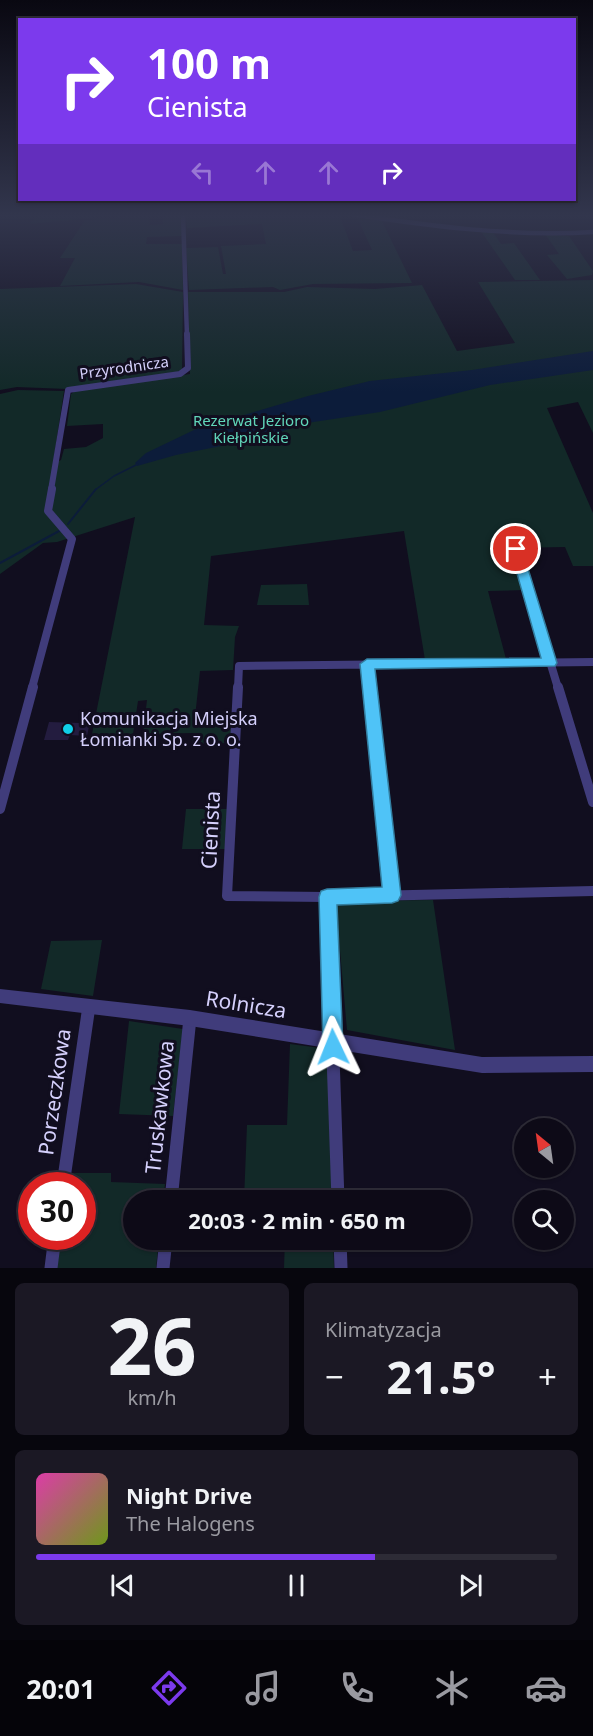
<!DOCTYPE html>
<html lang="pl">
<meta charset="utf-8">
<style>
:root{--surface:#0d0a17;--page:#1b1824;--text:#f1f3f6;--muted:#9a9aa1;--line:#2d2b36;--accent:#7c3aed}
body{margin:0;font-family:"Noto Sans",sans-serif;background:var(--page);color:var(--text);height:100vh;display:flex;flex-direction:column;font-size:22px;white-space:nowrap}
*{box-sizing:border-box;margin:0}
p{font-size:20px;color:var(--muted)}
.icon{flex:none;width:33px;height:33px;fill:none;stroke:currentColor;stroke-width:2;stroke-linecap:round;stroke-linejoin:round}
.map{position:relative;height:1268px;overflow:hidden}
.drawer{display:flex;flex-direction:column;gap:15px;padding:15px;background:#07060d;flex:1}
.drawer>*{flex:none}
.hud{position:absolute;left:18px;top:18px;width:558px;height:183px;border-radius:0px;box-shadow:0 2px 4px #0004,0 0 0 2px var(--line);background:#7c3aed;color:#fff;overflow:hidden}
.needle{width:39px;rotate:331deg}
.fabs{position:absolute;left:514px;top:1118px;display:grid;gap:12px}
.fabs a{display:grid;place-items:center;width:60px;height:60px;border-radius:50%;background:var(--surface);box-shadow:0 2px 4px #0004,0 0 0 2px var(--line);font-size:30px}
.speed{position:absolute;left:18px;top:1172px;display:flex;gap:12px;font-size:30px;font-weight:700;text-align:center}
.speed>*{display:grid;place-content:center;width:78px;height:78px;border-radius:50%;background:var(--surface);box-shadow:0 2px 4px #0004,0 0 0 2px var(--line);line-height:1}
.speed .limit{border:9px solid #d22;background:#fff;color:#111}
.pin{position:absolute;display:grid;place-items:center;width:51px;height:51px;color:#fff;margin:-26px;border:3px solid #fff;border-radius:50%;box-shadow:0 2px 6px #0007}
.me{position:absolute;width:66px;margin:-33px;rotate:358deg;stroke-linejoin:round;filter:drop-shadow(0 0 4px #0008)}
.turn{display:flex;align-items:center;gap:21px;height:126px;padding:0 30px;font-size:27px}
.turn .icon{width:78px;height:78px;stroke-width:2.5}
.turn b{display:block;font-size:42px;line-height:51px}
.lanes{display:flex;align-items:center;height:57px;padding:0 30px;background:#0003;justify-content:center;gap:30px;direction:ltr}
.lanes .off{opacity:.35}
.big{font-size:45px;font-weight:700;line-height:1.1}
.drawer .widget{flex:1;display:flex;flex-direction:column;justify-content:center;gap:9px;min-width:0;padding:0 21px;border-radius:9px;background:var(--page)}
.drawer .dial{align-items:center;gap:0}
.dial b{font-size:78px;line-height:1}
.song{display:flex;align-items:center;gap:18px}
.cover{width:72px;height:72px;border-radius:9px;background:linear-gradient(135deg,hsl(320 70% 55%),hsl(80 70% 35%))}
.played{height:6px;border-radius:3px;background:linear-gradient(90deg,var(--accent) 65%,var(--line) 65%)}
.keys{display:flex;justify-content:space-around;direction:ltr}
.heat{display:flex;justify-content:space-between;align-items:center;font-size:33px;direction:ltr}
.drawer .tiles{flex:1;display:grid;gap:15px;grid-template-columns:1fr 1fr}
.widget:last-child{grid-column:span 2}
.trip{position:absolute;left:123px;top:1190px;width:348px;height:60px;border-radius:30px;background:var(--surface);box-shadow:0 2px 4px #0004,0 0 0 2px var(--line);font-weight:700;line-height:60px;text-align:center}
.tab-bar{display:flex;height:96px;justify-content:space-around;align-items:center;background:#050409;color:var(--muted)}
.tab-bar .icon{width:42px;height:42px}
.tab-bar .current{color:var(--accent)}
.tab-bar b{font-size:27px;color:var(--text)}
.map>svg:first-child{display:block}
.green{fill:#122928}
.water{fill:#0c1c3a}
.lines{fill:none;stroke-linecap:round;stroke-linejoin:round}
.stream-far1{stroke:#0c1c3a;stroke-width:1.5}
.stream{stroke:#0c1c3a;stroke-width:2}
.building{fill:#231c3f}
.minor-far4{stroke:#403c7b;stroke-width:4.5}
.minor-far3{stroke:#403c7b;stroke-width:6}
.minor-far2{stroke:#403c7b;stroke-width:8}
.minor-far1{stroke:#403c7b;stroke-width:10}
.minor{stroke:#403c7b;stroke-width:13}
.tertiary{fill:#403c7b;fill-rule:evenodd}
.route{fill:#4fc3f7;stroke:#337fa1;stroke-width:1.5}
.poi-dot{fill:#10cfe8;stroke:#110e1f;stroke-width:2}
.labels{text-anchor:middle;stroke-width:6;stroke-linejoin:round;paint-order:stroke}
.far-street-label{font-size:15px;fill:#d5d0fc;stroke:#110e1f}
.far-park-label{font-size:15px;fill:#61d6ba;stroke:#110e1f}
.poi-label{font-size:18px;fill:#d5d0fc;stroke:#110e1f;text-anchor:start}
.near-street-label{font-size:21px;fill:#d5d0fc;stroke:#110e1f}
</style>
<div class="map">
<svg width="593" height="1268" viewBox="0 0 593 1268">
<rect width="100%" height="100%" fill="#110e1f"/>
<path class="green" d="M31 214H95L93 218 29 224 36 217Z
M163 214H181L182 236 147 237 146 244H182L183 290 139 282 60 286 75 258H60L85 220 149 215 150 225 163 224Z
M186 214H339L353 251 372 250 357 217 382 221 412 283 313 284 280 290 273 287 189 290 186 248 218 247 223 274H226L221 246 266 244 262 224 187 228Z
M480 230 492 231 501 244 514 243 540 280H515Z
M545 234 569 236 593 271 592 275 567 279 547 255 559 254Z
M593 280V433L578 402 547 408 593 513V566H573L565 547 512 548 525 590 488 591 506 659 425 660 404 531 211 556 204 625 239 626 235 637 233 670 200 671 195 717H233L231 743 192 744 193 733 143 734 147 700 138 701 133 734H92L135 517 57 542 43 543 0 574V394L18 390 64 391 53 464 61 460 64 449 86 447 103 438V424L67 426 71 394 75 391 190 374 188 292H284L307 287 375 289 422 285 457 351 515 343 478 282Z
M136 284 183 292 182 371 67 389 17 387 0 390V289Z
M307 584 309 605H257L261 585Z
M186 809H228L226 849H182Z
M433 900 455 1050 347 1030 336 905 341 901Z
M102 940 93 996 41 989 51 941Z
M129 1021 183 1029 173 1116 119 1114Z
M290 1044 328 1049 332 1200H244L247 1125H287Z
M70 1173H111V1182L165 1184 163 1200H134V1239H159L156 1268H57L61 1236H82V1185H69Z
M285 1239H333L334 1268H284Z"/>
<path class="water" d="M593 351V370L490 385 380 412 300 424 271 436 176 455 137 466 135 463 146 453 194 430 308 396 370 381 472 370Z"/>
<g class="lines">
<path class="stream-far1" d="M95 490 114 476 138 464"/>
<path class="stream" d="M68 524 96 489
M0 563 61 530"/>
</g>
<path class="building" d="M81 717H91L87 736 70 735 68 740H44L49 722 80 723Z"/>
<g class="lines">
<path class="minor-far4" d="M183 214 187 336
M350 214C430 226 512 237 593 232"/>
<path class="minor-far3" d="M51 490 68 390 180 374 188 368 187 334"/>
<path class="minor-far2" d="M516 549 558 688
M367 664 370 688
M32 688 72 539 48 511 52 489
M238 688 239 666 593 662"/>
<path class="minor-far1" d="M238 687 227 896 327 897 593 891
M369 687 392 895
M558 687 593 802
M0 809 33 687
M327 897 329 943"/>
<path class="minor" d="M329 941 338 1200
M63 1185 89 1006
M171 1200 190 1018
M340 1239 341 1268
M51 1268 55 1236
M163 1268 166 1239"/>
<path class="tertiary" d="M0 989 190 1010 482 1057 593 1056V1072L482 1073 190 1026 0 1003Z"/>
</g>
<linearGradient id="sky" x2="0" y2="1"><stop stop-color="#090811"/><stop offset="0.55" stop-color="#32364d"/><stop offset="1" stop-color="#32364d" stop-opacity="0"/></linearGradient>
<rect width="593" height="392" fill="url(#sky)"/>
<path class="route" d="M516 546 522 549 557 663 555 666 375 669 401 895 398 901 392 903 337 905 343 1047 340 1055 333 1058 326 1055 323 1047 319 897 321 891 327 889 382 887 360 664 367 659 541 658 510 549Z"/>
<circle class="poi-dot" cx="68" cy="729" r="6"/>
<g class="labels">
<g class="far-street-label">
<text transform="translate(124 368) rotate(-8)" y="5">Przyrodnicza</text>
</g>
<g class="far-park-label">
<text x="251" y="426">Rezerwat Jezioro<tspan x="251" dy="17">Kiełpińskie</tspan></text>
</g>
<g class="poi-label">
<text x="80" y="725">Komunikacja Miejska<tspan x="80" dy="21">Łomianki Sp. z o. o.</tspan></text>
</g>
<g class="near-street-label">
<text transform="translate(211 830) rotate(-87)" y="7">Cienista</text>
<text transform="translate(246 1005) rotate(9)" y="7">Rolnicza</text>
<text transform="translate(55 1092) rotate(-82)" y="7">Porzeczkowa</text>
<text transform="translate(160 1107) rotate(-84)" y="7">Truskawkowa</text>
</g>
</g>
</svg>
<div class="fabs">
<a><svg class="needle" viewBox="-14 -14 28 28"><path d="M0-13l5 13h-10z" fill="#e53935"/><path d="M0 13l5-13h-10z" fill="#9a9aa1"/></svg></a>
<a><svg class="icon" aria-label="search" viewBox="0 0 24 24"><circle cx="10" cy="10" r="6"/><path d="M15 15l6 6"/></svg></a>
</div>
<div class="speed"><div class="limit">30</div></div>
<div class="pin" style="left:516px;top:549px;background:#d93025"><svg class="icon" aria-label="arrive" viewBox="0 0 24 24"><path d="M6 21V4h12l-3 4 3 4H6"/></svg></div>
<svg class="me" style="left:333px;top:1047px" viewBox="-20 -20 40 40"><path d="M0-17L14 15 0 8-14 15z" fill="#4fc3f7" stroke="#fff" stroke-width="4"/></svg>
<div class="trip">20:03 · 2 min · 650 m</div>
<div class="hud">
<div class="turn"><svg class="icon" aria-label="right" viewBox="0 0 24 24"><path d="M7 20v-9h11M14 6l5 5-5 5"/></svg><div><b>100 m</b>Cienista</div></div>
<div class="lanes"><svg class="icon off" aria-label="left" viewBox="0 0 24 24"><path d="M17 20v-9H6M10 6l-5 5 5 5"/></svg><svg class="icon off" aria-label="ahead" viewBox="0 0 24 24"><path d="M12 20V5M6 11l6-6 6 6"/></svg><svg class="icon off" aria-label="ahead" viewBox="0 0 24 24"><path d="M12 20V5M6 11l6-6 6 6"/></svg><svg class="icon" aria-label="right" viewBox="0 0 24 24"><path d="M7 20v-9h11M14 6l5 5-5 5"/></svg></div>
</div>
</div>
<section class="drawer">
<div class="tiles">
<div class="widget dial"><b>26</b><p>km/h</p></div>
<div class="widget"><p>Klimatyzacja</p>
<div class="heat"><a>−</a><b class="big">21.5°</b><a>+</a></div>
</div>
<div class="widget">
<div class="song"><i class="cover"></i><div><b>Night Drive</b><p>The Halogens</p></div></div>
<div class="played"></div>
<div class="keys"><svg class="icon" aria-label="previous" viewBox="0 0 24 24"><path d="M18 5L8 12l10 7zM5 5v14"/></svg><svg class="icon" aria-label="pause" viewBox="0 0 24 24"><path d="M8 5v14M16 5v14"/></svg><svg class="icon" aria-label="next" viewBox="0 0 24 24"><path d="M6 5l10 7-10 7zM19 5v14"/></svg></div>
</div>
</div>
</section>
<nav class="tab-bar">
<b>20:01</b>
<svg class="icon current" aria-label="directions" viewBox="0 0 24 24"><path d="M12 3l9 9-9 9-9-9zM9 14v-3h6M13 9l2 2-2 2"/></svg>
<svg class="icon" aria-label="music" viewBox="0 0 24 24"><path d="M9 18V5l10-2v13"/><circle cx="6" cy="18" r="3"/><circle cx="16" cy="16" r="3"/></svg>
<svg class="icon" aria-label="phone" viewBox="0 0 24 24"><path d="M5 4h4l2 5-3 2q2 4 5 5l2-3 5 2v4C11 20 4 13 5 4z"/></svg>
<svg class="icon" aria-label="climate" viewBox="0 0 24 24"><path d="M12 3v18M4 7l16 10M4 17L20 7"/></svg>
<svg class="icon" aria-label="car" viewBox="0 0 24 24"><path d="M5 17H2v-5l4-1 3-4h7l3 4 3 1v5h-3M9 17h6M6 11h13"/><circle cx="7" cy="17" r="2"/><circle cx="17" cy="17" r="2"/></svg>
</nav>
